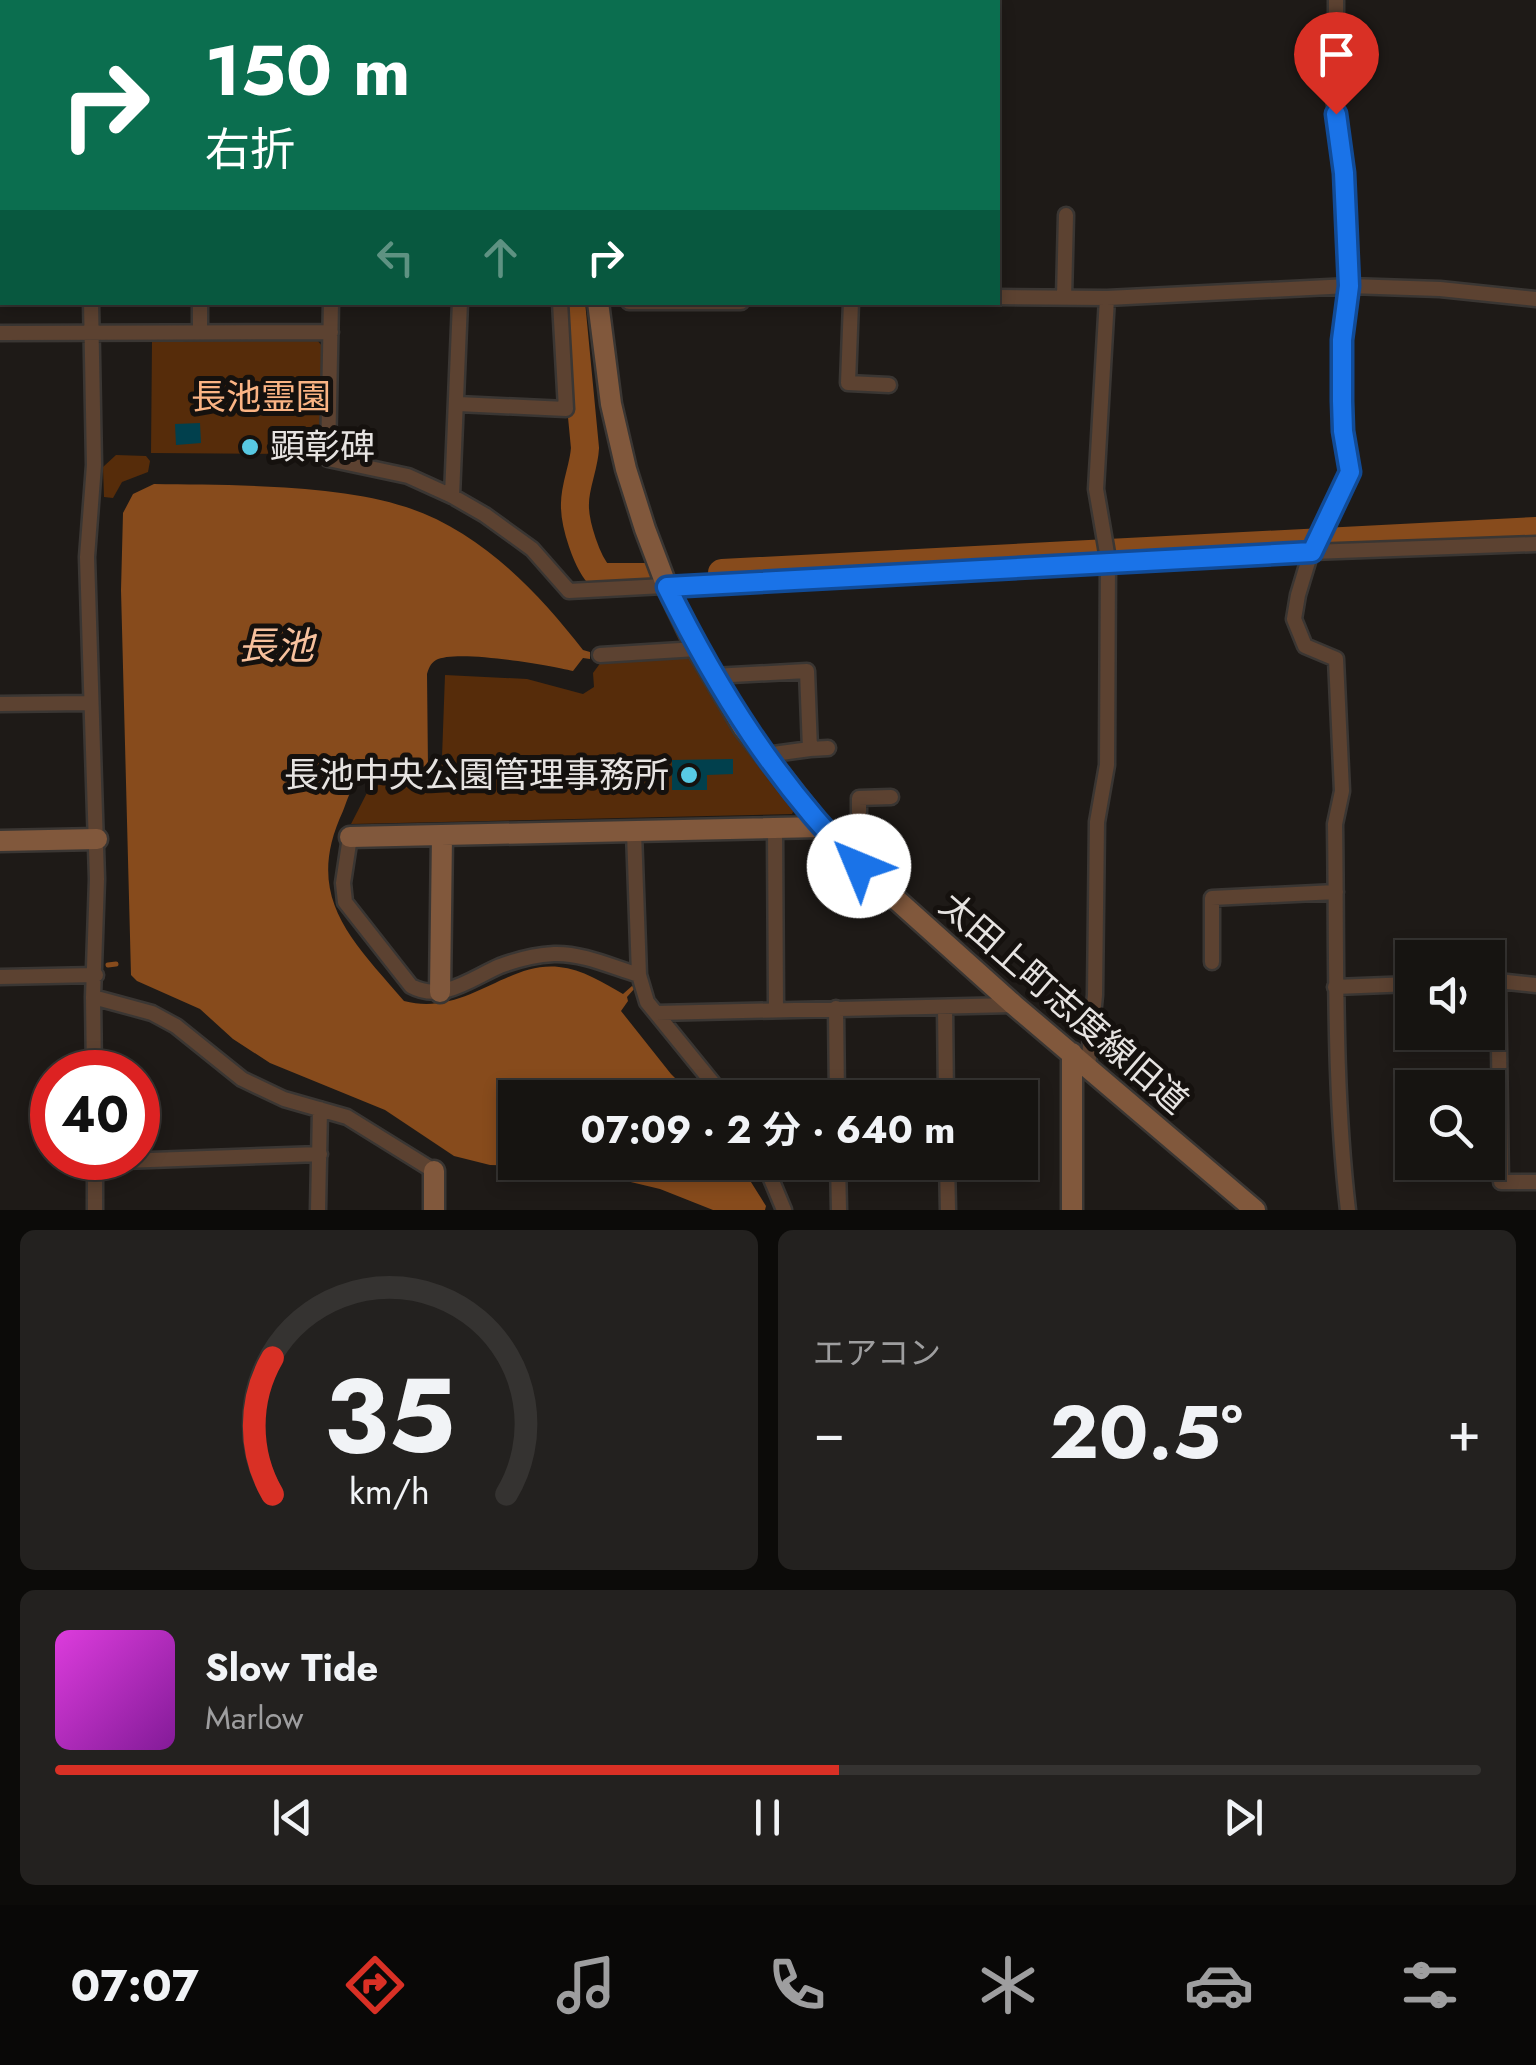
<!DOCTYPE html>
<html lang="ja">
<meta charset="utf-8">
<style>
:root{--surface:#161411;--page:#23211f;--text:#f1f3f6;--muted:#9e9e9f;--line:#353331;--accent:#d93025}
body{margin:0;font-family:Jost,"Noto Sans JP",sans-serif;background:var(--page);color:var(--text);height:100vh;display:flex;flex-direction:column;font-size:38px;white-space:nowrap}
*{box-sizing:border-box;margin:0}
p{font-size:32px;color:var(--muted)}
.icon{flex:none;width:55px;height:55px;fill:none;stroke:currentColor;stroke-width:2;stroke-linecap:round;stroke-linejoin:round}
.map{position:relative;height:1210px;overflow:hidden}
.details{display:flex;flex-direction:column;gap:20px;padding:20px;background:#0c0b09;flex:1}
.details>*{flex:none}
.banner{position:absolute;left:0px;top:0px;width:1000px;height:305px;box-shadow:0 5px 15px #0003,0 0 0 2px var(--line);background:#0b6e4f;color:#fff;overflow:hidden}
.fabs{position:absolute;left:1395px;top:940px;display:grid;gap:20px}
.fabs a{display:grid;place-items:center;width:110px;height:110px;border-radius:0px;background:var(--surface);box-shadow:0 5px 15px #0003,0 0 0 2px var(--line);font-size:50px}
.speed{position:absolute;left:30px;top:1050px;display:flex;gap:20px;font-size:50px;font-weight:700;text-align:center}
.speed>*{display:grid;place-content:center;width:130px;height:130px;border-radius:50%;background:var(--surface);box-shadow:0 5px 15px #0003,0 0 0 2px var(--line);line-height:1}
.speed .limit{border:15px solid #d22;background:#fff;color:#111}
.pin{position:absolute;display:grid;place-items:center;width:85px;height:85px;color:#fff;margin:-102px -42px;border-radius:50% 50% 50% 0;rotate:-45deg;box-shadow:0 0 10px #0007}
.pin .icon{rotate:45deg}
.me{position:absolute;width:110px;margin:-55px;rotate:315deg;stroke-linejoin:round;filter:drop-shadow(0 0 8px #0008)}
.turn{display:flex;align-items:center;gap:35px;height:210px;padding:0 40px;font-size:45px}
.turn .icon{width:130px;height:130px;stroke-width:2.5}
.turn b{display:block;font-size:70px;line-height:85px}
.lanes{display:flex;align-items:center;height:95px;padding:0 40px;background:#0003;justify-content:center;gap:50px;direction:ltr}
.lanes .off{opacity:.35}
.big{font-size:75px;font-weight:700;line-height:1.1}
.details .widget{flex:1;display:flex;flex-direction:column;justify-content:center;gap:15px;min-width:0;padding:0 35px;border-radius:15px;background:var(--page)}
.details .dial{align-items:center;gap:0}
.dial svg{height:260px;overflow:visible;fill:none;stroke:var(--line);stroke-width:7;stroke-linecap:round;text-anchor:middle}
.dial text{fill:var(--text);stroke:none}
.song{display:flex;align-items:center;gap:30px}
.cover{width:120px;height:120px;border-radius:15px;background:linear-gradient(135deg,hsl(300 70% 55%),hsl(290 70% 35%))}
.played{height:10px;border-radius:5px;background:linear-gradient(90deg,var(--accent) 55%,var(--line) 55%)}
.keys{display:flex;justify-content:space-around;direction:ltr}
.heat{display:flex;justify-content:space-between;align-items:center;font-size:55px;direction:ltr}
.details .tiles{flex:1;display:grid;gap:20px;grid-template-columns:1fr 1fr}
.widget:last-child{grid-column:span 2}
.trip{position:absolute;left:498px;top:1080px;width:540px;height:100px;border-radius:0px;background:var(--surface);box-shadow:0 5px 15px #0003,0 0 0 2px var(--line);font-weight:700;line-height:100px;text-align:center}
.tab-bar{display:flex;height:160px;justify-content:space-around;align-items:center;background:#090807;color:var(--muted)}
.tab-bar .icon{width:70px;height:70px}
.tab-bar .current{color:var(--accent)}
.tab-bar b{font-size:45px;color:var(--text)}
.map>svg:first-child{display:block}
.green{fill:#562c0a}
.water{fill:#874b1c}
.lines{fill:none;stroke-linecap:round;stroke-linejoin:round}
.stream{stroke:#874b1c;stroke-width:5}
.river{stroke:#874b1c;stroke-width:28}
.building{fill:#01404d}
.street-casing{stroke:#3a3633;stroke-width:19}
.secondary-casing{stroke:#3a3633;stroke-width:25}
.street{stroke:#5c4231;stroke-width:14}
.secondary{stroke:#81583c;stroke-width:20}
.route-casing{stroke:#114b97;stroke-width:25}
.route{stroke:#1a73e8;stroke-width:18}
.poi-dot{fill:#58c9e3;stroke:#15110e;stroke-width:4}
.labels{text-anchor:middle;stroke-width:10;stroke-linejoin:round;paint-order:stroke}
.park-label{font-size:35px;fill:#fbb484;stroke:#15110e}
.poi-label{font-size:35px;fill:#e6e3e1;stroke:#15110e;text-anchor:start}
.street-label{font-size:35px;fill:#e6e3e1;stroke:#15110e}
.water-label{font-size:38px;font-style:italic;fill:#f7c19d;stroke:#15110e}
</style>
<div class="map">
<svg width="1536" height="1210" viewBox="0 0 1536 1210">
<rect width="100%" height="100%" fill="#1e1a17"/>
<path class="green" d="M316 339 323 347 318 460 307 458V454L151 453 152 342Z
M116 455 146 456 150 461 148 472 122 482 113 498 104 497 103 467Z
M688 654 741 742 794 810 792 814 351 824 371 785H441L445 675 527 679 583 694 594 687 593 673 604 658Z"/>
<path class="water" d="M154 484C227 485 338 484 406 507 480 531 537 591 583 650L590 652V659L583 658 573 671C547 665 457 649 436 660 430 664 429 668 427 674L428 768C410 769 382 764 366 773 353 779 348 799 343 811 303 897 351 939 404 1001 466 1017 506 961 559 967 582 969 604 983 623 994L632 986 635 988 627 997 628 1001 621 1011 671 1074 694 1097 515 1098V1162L739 1163 766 1206 765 1210H713L660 1189 568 1167 490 1165 454 1156 385 1110 270 1063 233 1039 200 1009 137 981 131 975 121 590 123 513 133 494Z"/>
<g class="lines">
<path class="stream" d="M108 965 116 964"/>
<path class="river" d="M571 302 585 448C584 467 575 485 575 503 574 523 587 564 601 577H650
M722 573 1536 531"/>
</g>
<path class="building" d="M200 423 201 443 176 445 175 424Z
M733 759V774L707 775V790H672V760Z"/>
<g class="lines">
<defs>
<path id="street" d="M118 0 127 2
M1336 0V50L1328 54 1344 173 1349 286 1342 340 1343 431 1350 472 1311 552 1298 595 1294 619 1305 646 1336 659 1342 791 1335 824C1337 953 1333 1082 1348 1210
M104 2 105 0
M211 2 212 0
M338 2V0
M468 2V0
M998 297 1107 298 1349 286 1440 289 1536 299
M1064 298 1066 215
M91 302 94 465 87 557 97 879 93 997 94 1072
M331 302 328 459 408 476 452 496 485 515 532 549 569 591 1311 552 1536 544
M629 302H741
M851 302 848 383 889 385
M200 331V302
M0 333 331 332
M458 404 566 409 560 302
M452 496 460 302
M600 655 697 649
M713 676 807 671 810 749 766 755
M0 704 89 703
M810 749 828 748
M775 828 776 1009
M634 832 639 975 647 1002 725 1098
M350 837 343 883 345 902 411 986C442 1003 472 978 500 966 516 960 537 955 554 954 583 953 612 967 639 975
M859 866V798L891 797
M1212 962V898L1336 892
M0 977 96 975
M1536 985 1498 981 1501 1182H1536
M1335 987 1412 984
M93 997 152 1013 176 1026 242 1079 284 1099 347 1117 434 1171
M945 1007 946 1098
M836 1008 837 1098
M656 1013 1014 1005
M1088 1067 1095 995 1097 822 1107 765 1108 559 1096 489 1107 298
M95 1158V1210
M95 1162 320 1154
M764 1162 784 1210
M838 1162 839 1210
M947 1162 948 1210
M318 1210 320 1109"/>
<path id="secondary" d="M597 2V0
M598 302 611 404 626 469 645 529 667 587 697 649 743 727 821 827 859 866 1014 1005 1255 1210
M350 837 821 827
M0 841 97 839
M440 992 442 835
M1072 1053V1210
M434 1210V1171"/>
</defs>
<use href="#street" class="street-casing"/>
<use href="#secondary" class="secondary-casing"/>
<use href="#street" class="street"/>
<use href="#secondary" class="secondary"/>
</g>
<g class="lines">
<defs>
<path id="route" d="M859 866C777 784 718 690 667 587L1312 552 1350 472 1343 431 1342 401V340L1349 286 1344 173 1336 114"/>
</defs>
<use href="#route" class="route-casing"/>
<use href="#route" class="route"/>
</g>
<g class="poi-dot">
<circle cx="250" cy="447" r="10"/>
<circle cx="689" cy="775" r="10"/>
</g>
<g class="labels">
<g class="park-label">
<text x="261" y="409">長池霊園</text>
</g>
<g class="poi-label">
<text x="270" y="459">顕彰碑</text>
<text x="669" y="787" text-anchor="end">長池中央公園管理事務所</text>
</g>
<g class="street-label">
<text transform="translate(1064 1003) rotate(41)" y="12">太田上町志度線旧道</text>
</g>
<g class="water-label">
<text x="276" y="659">長池</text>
</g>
</g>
</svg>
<div class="fabs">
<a><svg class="icon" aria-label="sound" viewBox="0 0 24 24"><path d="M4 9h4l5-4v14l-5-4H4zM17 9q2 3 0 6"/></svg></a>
<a><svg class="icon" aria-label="search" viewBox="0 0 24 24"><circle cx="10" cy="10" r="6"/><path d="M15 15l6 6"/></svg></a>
</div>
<div class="speed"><div class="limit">40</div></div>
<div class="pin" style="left:1336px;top:114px;background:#d93025"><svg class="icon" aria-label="arrive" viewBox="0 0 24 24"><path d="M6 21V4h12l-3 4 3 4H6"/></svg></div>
<svg class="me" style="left:859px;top:866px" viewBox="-20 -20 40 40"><circle r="19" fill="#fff"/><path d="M0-13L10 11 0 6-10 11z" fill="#1a73e8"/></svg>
<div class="trip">07:09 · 2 分 · 640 m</div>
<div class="banner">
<div class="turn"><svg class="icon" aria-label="right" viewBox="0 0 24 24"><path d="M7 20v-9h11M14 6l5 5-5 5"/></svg><div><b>150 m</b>右折</div></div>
<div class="lanes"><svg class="icon off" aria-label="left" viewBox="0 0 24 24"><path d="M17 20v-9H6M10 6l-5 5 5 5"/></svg><svg class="icon off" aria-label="ahead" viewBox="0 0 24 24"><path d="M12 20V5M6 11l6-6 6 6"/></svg><svg class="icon" aria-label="right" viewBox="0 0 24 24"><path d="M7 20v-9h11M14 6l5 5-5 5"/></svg></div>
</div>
</div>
<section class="details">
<div class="tiles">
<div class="widget dial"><svg viewBox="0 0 100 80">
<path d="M14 69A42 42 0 1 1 86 69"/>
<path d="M14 69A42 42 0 0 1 14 27" stroke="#d93025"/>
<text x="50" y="56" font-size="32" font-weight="700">35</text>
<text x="50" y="72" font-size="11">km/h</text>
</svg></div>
<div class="widget"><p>エアコン</p>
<div class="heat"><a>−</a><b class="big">20.5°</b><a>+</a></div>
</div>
<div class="widget">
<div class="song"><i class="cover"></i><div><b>Slow Tide</b><p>Marlow</p></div></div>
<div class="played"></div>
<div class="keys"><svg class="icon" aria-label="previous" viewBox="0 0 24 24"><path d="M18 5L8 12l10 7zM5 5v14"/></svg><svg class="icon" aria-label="pause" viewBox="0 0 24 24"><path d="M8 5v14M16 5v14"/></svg><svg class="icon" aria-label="next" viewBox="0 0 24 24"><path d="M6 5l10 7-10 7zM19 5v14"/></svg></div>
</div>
</div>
</section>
<nav class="tab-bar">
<b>07:07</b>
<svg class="icon current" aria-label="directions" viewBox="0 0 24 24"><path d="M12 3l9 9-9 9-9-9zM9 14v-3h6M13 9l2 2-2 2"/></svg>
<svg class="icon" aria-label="music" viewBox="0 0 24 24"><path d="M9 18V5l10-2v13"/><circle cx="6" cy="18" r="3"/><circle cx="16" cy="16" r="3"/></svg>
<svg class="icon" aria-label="phone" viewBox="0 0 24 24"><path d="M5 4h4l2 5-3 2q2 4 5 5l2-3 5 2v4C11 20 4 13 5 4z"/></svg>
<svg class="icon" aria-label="climate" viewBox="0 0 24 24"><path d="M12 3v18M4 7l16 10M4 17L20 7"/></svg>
<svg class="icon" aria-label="car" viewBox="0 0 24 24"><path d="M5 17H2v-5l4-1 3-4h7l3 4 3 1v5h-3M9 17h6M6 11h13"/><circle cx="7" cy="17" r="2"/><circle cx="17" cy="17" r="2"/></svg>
<svg class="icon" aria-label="filters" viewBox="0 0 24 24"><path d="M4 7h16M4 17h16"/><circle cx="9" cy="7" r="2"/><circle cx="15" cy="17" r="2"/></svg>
</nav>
